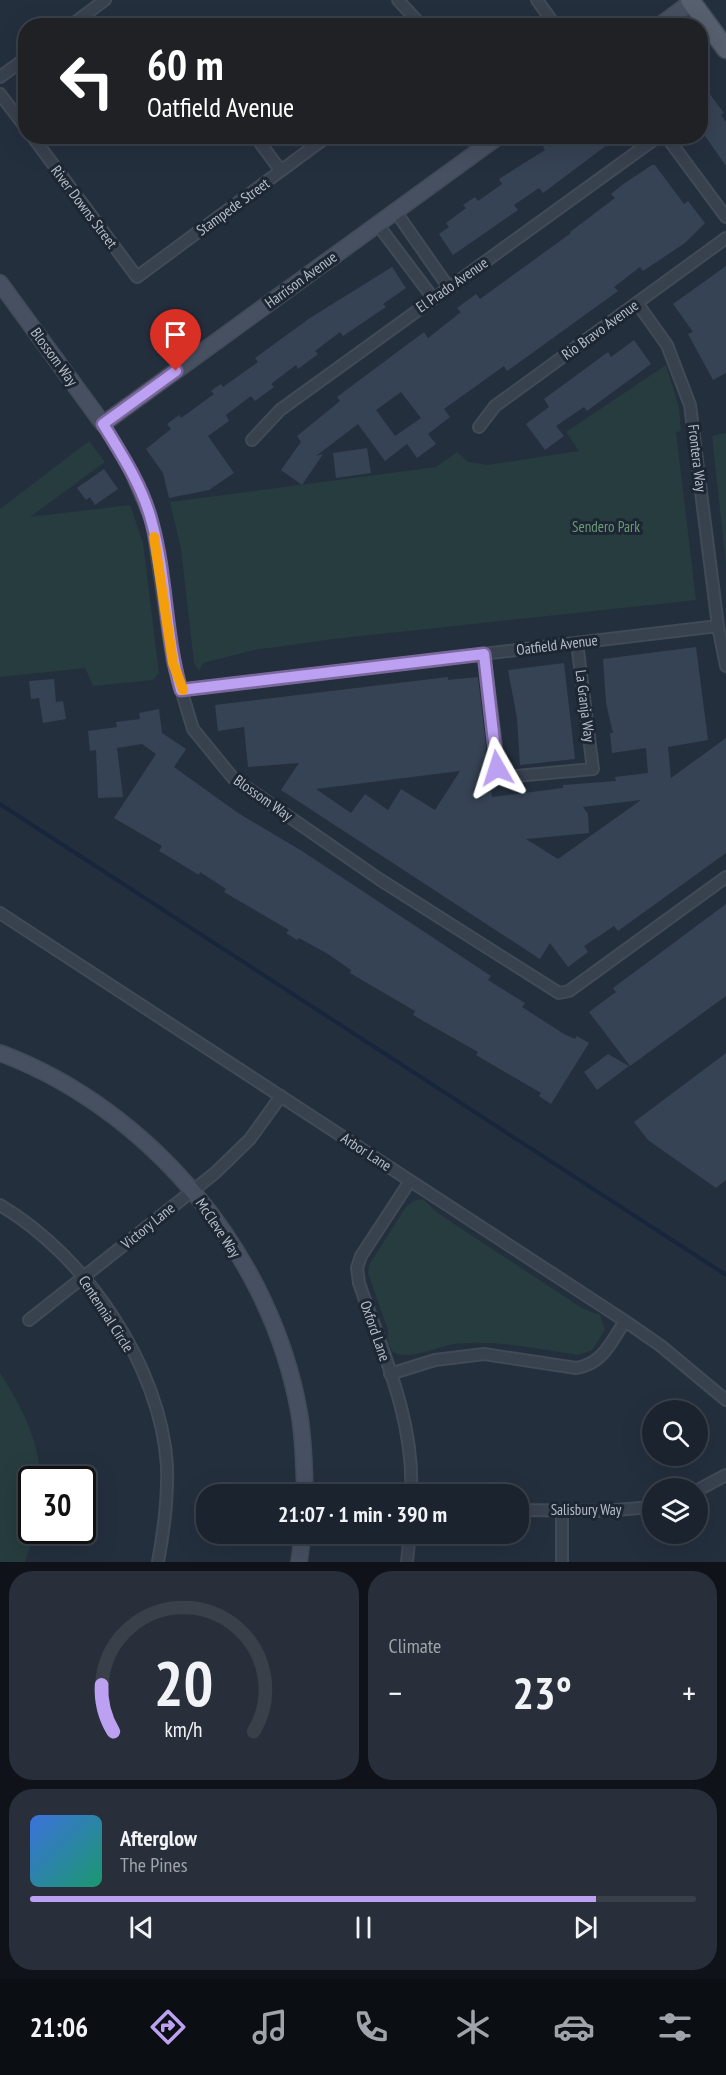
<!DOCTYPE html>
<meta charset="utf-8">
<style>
:root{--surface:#1b232e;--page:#282f3a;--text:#f1f3f6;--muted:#a0a4aa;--line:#39404a;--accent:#bca0f2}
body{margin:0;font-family:"PT Sans Narrow",sans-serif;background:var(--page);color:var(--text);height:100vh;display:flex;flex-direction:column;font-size:22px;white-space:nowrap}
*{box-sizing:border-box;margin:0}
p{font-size:20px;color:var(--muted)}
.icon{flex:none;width:33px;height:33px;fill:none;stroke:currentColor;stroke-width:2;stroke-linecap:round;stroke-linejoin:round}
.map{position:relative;height:1562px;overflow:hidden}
.details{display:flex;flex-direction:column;gap:9px;padding:9px;background:#0f1319;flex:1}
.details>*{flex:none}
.top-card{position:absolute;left:18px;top:18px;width:690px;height:126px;border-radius:24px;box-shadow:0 6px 24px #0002,0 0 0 2px var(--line);background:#202124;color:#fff;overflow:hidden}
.controls{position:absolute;left:642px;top:1400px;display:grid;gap:12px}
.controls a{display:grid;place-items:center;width:66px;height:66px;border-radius:50%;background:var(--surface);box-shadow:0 6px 24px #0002,0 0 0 2px var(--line);font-size:30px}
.speed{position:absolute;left:18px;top:1466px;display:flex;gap:12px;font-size:30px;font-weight:700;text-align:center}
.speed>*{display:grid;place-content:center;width:78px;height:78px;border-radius:50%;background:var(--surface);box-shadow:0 6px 24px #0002,0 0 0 2px var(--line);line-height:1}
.speed .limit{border:3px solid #111;border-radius:9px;background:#fff;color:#111}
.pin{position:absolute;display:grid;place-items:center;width:51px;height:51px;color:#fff;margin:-62px -26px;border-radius:50% 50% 50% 0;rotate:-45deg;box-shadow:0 0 6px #0007}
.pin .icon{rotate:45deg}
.me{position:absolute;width:66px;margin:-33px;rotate:354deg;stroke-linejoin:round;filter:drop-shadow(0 0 4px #0008)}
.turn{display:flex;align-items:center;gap:21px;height:126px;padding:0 30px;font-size:27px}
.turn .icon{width:78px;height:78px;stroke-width:2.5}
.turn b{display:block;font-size:42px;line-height:51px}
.big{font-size:45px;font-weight:800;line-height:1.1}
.details .card{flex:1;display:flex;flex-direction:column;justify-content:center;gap:9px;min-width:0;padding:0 21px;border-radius:24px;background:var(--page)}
.details .dial{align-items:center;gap:0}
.dial svg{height:156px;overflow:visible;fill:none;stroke:var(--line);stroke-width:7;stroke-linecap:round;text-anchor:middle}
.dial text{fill:var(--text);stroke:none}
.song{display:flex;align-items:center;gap:18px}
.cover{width:72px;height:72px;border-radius:9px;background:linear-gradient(135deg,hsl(220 70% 55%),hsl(160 70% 35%))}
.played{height:6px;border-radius:3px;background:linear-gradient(90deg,var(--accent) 85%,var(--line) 85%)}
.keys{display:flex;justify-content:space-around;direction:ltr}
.heat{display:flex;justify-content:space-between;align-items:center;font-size:33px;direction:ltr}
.details .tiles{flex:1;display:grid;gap:9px;grid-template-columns:1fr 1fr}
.card:last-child{grid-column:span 2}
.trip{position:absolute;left:196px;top:1484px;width:333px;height:60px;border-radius:24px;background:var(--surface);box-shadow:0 6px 24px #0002,0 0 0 2px var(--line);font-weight:800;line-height:60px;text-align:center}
.tab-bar{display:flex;height:96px;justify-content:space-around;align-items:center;background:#0b0e12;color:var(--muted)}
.tab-bar .icon{width:42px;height:42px}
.tab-bar .current{color:var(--accent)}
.tab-bar b{font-size:27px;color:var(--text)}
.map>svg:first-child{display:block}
.green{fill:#263c3f}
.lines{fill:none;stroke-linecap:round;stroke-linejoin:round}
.stream{stroke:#17263c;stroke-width:4}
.building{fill:#364354;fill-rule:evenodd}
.street-casing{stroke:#414a57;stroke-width:14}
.secondary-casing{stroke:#414a57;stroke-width:18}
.primary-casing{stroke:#414a57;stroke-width:21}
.street{stroke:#38414e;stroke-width:10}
.secondary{stroke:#465061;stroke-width:15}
.primary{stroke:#56606e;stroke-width:18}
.route-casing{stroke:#7a689d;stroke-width:15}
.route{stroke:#bca0f2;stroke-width:10}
.slow{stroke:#f59e0b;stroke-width:10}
.labels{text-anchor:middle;stroke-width:6;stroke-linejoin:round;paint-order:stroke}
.street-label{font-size:15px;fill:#b4bcc9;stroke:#1d2633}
.park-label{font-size:15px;fill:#6b9a76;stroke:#1d2633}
</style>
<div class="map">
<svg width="726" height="1562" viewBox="0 0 726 1562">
<rect width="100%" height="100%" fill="#242f3e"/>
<path class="green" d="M666 365 679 408 681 431 676 432 696 600 334 639 254 650 203 663 199 671 194 663 181 549 170 502 436 467 457 452 468 462 488 465 579 451 566 432Z
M726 433V565L712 436Z
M89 441 105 462 30 517 130 505 143 543 159 673 153 680 93 686 85 668 0 677V509Z
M423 1199 439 1214 582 1308 600 1315 605 1330 592 1350 579 1355C538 1349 495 1339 454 1344 436 1347 407 1362 392 1351L388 1342V1330L368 1273 369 1265 405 1208 413 1201Z
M0 1373C22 1407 38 1438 41 1479H32V1530H36L25 1562H0Z"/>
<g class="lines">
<path class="stream" d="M0 804 726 1275"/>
</g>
<path class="building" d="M709 93 724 113 721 115 726 122V166L700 129V99Z
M557 136H601L607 145 543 193 539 188 514 205 518 210 453 255 439 234 449 227 446 223 466 208 463 205 475 197 478 201 502 184 499 179 545 150 543 147Z
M652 165H655L684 204 688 201 705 223 685 243 643 271 640 267 614 287 618 291 517 364 507 371 504 366 444 409 450 417 428 434 436 444 417 458 407 444 385 461 358 424 316 456 323 454 302 485 281 470 301 442 297 436 340 401 337 397 424 332 428 338 461 312 457 308 476 294 480 299 571 233 570 232 615 198 611 194 622 185ZM401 392 421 418 395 436 376 410Z
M726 266V373L713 380 688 334 693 332 673 304Z
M392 267 406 288 383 304 386 307 343 336 340 332 315 351 318 354 298 369 296 365 271 384 274 387 255 401 251 396 226 415 229 421 208 436 234 473 209 490 169 498 163 473 146 449 171 429 167 424 179 415 181 418 214 394 211 391 221 384 223 387 258 362 255 358 310 318Z
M634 340 651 364 587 411 584 407 556 426 564 436 545 450 526 424 549 407 544 399 608 352 611 357Z
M367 448 371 473 336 478 333 453Z
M104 469 118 489 95 505 90 497 86 500 77 488Z
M696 647 708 740 668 747 671 778 726 738V853L618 931 614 926 584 946 588 952 568 967 550 943 540 959 281 790 299 763 248 767 244 727 218 731 215 705 448 677V680L478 677 492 797 563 788V785L616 781 615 777 648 773 646 748 612 753 610 733H613L606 703 603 659ZM460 771 435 810 401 789 388 810 365 794 351 813 316 789ZM641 800 558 859 526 839 589 833 588 814 583 807Z
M564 663 575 759 520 765 517 718 508 670Z
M54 679 56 702 63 701 66 719 43 723 39 698 31 699 29 681Z
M159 709 162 733 186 749 174 767 238 813 302 851 491 976 488 980 525 1003 522 1007 564 1034 575 1039 577 1036 589 1043 551 1104 539 1096 541 1093 476 1055 478 1052 425 1022 413 1015 415 1011 350 973 351 970 328 954 299 938 297 940 286 933 289 930 224 892 226 889 200 872 199 875 171 858 159 851 162 846 114 818 156 754 142 744 117 748 123 797 98 798 96 750 90 751 88 731 117 727 116 722 140 719 139 713Z
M726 904V996L630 1066 589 1012 616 992 613 988Z
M726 1053V1180L716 1188 648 1140 634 1122Z
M608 1054 629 1066 597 1090 584 1072Z"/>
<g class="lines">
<defs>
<path id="street" d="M398 0 422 26
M537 0 552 21
M70 26 105 0
M0 77 26 58
M0 94 26 128
M32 136 137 277 328 136
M255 136 281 171
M666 136 726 217
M396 212 449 288
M378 225 433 298
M637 303 667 345 690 405 718 626 726 666
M103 424 127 463 152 522 173 663 193 729 233 778 379 879 559 993 569 991 726 877
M479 427 495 406 726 238
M252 440 280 410 659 136
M484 654 500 775 505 777 593 769 577 643
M181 690 718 626
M0 913 625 1321 661 1346 726 1400
M410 1181 361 1256 357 1268 359 1283C382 1350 415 1421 411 1494
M0 1205C85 1255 161 1366 167 1466 168 1499 164 1530 158 1562
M29 1320 215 1173 250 1139 281 1096
M390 1374 435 1360 484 1354 576 1368C603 1364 611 1342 625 1321
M698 1490 726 1475
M519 1510 604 1511 652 1507
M562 1511V1562
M407 1562 410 1533"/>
<path id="secondary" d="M659 26 694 0
M0 283 103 424 499 136
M0 1053C150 1109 271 1254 299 1412 304 1439 304 1467 305 1494
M299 1562 303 1533"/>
<path id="primary" d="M690 0 726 49"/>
</defs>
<use href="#street" class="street-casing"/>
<use href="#secondary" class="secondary-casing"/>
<use href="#primary" class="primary-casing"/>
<use href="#street" class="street"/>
<use href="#secondary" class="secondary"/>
<use href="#primary" class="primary"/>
</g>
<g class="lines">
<defs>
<path id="route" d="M176 371 103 424C122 455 143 487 152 523 167 577 165 635 181 690L484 654 497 768"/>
</defs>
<use href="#route" class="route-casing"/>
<use href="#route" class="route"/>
<path class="slow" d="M154 537 173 663 183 690"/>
</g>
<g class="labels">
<g class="street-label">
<text transform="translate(84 207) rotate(53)" y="5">River Downs Street</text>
<text transform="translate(233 207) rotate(-36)" y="5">Stampede Street</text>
<text transform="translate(301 280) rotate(-36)" y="5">Harrison Avenue</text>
<text transform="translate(452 285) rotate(-35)" y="5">El Prado Avenue</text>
<text transform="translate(600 330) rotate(-36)" y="5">Rio Bravo Avenue</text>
<text transform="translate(54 357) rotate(54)" y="5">Blossom Way</text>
<text transform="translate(697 458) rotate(83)" y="5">Frontera Way</text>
<text transform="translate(557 645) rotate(-7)" y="5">Oatfield Avenue</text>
<text transform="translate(585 706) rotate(83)" y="5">La Granja Way</text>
<text transform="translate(263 798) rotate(35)" y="5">Blossom Way</text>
<text transform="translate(366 1152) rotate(33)" y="5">Arbor Lane</text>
<text transform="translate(148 1226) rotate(-39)" y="5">Victory Lane</text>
<text transform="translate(218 1228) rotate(56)" y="5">McCleve Way</text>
<text transform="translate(106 1314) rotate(57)" y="5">Centennial Circle</text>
<text transform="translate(375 1331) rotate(71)" y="5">Oxford Lane</text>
<text x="586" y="1515">Salisbury Way</text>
</g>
<g class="park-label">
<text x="606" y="532">Sendero Park</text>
</g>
</g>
</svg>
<div class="controls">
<a><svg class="icon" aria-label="search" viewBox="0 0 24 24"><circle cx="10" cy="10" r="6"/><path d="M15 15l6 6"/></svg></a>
<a><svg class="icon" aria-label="layers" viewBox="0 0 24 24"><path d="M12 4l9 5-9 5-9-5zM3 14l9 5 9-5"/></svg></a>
</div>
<div class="speed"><div class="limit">30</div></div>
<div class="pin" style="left:176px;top:371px;background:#d93025"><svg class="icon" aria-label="arrive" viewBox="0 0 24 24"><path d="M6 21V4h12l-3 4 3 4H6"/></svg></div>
<svg class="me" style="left:497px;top:768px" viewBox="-20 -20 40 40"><path d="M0-17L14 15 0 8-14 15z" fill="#bca0f2" stroke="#fff" stroke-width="4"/></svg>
<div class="trip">21:07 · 1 min · 390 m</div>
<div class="top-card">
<div class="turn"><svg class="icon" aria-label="left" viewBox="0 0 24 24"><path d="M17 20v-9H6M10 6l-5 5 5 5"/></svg><div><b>60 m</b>Oatfield Avenue</div></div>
</div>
</div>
<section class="details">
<div class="tiles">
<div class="card dial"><svg viewBox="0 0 100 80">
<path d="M14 69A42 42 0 1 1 86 69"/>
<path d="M14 69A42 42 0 0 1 8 45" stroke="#bca0f2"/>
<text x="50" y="56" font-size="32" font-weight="700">20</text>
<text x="50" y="72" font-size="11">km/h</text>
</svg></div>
<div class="card"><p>Climate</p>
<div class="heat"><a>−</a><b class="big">23°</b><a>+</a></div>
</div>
<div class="card">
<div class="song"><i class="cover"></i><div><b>Afterglow</b><p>The Pines</p></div></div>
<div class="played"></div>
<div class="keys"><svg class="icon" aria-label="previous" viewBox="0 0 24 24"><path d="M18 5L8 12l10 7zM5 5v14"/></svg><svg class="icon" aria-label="pause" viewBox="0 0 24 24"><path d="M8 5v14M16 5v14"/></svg><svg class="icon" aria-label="next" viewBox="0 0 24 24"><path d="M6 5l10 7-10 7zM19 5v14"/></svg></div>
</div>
</div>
</section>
<nav class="tab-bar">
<b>21:06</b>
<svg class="icon current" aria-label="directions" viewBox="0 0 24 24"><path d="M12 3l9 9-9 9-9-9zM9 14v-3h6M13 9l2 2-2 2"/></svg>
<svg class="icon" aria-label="music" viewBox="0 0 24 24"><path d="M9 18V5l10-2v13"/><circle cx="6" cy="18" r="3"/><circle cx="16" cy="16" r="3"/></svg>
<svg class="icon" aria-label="phone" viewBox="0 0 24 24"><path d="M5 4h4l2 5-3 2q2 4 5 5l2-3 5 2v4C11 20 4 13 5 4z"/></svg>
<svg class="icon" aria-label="climate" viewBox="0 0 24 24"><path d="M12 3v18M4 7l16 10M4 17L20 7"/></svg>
<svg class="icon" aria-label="car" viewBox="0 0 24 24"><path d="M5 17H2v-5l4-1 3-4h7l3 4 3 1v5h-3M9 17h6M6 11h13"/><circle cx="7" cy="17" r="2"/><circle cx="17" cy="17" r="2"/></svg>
<svg class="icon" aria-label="filters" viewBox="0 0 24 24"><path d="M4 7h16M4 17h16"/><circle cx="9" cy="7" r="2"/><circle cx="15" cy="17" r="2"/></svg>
</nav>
